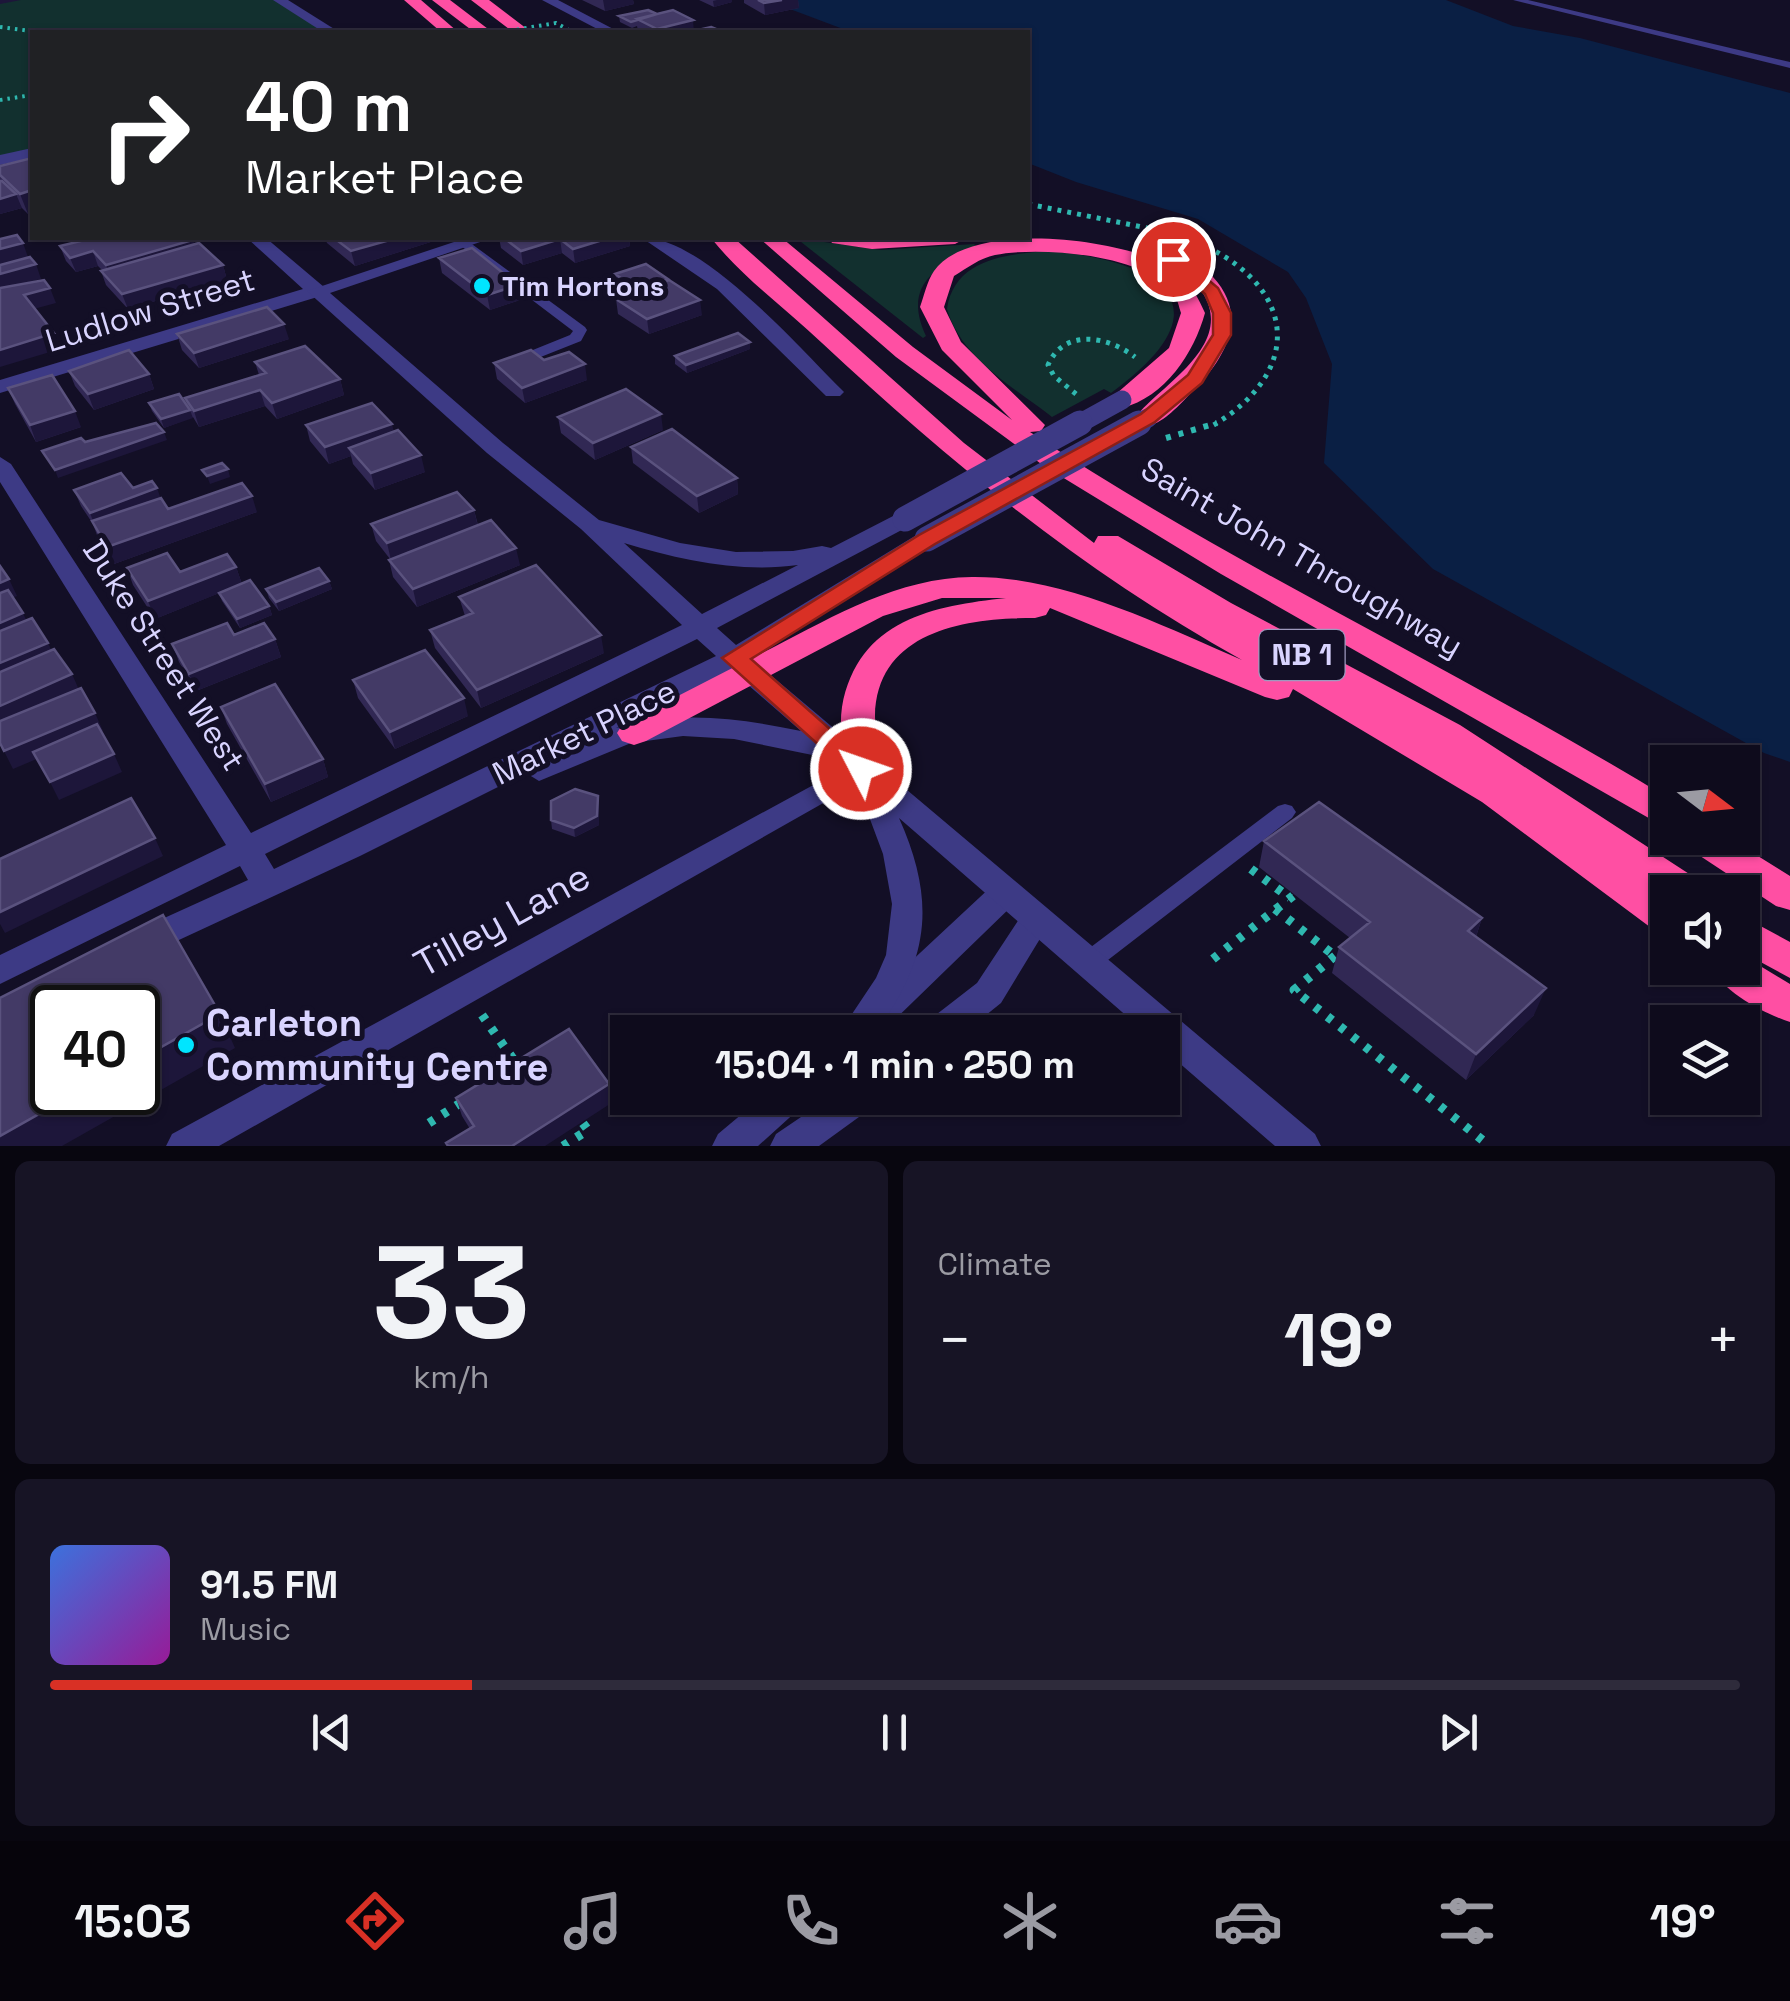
<!DOCTYPE html>
<meta charset="utf-8">
<style>
:root{--surface:#0e0b1c;--page:#171425;--text:#f1f3f6;--muted:#9b9ba3;--line:#2e2b3b;--accent:#d93025}
body{margin:0;font-family:"Space Grotesk",sans-serif;background:var(--page);color:var(--text);height:100vh;display:flex;flex-direction:column;font-size:38px;white-space:nowrap}
*{box-sizing:border-box;margin:0}
p{font-size:32px;color:var(--muted)}
.icon{flex:none;width:55px;height:55px;fill:none;stroke:currentColor;stroke-width:2;stroke-linecap:round;stroke-linejoin:round}
.map{position:relative;height:1146px;overflow:hidden}
.panel{display:flex;flex-direction:column;gap:15px;padding:15px;background:#08060f;flex:1}
.panel>*{flex:none}
.guide{position:absolute;left:30px;top:30px;width:1000px;height:210px;border-radius:0px;box-shadow:0 2px 8px #0004,0 0 0 2px var(--line);background:#202124;color:#fff;overflow:hidden}
.needle{width:65px;rotate:106deg}
.tools{position:absolute;left:1650px;top:745px;display:grid;gap:20px}
.tools a{display:grid;place-items:center;width:110px;height:110px;border-radius:0px;background:var(--surface);box-shadow:0 2px 8px #0004,0 0 0 2px var(--line);font-size:50px}
.speed{position:absolute;left:30px;top:985px;display:flex;gap:20px;font-size:50px;font-weight:700;text-align:center}
.speed>*{display:grid;place-content:center;width:130px;height:130px;border-radius:50%;background:var(--surface);box-shadow:0 2px 8px #0004,0 0 0 2px var(--line);line-height:1}
.speed .limit{border:5px solid #111;border-radius:15px;background:#fff;color:#111}
.pin{position:absolute;display:grid;place-items:center;width:85px;height:85px;color:#fff;margin:-42px;border:5px solid #fff;border-radius:50%;box-shadow:0 2px 10px #0007}
.me{position:absolute;width:110px;margin:-55px;rotate:311deg;stroke-linejoin:round;filter:drop-shadow(0 0 8px #0008)}
.turn{display:flex;align-items:center;gap:35px;height:210px;padding:0 50px;font-size:45px}
.turn .icon{width:130px;height:130px;stroke-width:2.5}
.turn b{display:block;font-size:70px;line-height:85px}
.big{font-size:75px;font-weight:800;line-height:1.1}
.panel .tile{flex:1;display:flex;flex-direction:column;justify-content:center;gap:15px;min-width:0;padding:0 35px;border-radius:15px;background:var(--page)}
.panel .dial{align-items:center;gap:0}
.dial b{font-size:130px;line-height:1}
.song{display:flex;align-items:center;gap:30px}
.cover{width:120px;height:120px;border-radius:15px;background:linear-gradient(135deg,hsl(220 70% 55%),hsl(300 70% 35%))}
.played{height:10px;border-radius:5px;background:linear-gradient(90deg,var(--accent) 25%,var(--line) 25%)}
.keys{display:flex;justify-content:space-around;direction:ltr}
.heat{display:flex;justify-content:space-between;align-items:center;font-size:55px;direction:ltr}
.panel .tiles{flex:1;display:grid;gap:15px;grid-template-columns:1fr 1fr}
.tile:last-child{grid-column:span 2}
.trip{position:absolute;left:610px;top:1015px;width:570px;height:100px;border-radius:0px;background:var(--surface);box-shadow:0 2px 8px #0004,0 0 0 2px var(--line);font-weight:800;line-height:100px;text-align:center}
.dock{display:flex;height:160px;justify-content:space-around;align-items:center;background:#06040b;color:var(--muted)}
.dock .icon{width:70px;height:70px}
.dock .selected{color:var(--accent)}
.dock b{font-size:45px;color:var(--text)}
.map>svg:first-child{display:block}
.green{fill:#12302f}
.water{fill:#0a1f44}
.lines{fill:none;stroke-linecap:round;stroke-linejoin:round}
.path-far3{stroke:#2fb8b0;stroke-width:4;stroke-dasharray:2.5 5;stroke-linecap:butt}
.path-far2{stroke:#2fb8b0;stroke-width:5;stroke-dasharray:4 6;stroke-linecap:butt}
.path-far1{stroke:#2fb8b0;stroke-width:6;stroke-dasharray:5 8;stroke-linecap:butt}
.path{stroke:#2fb8b0;stroke-width:9;stroke-dasharray:6 10;stroke-linecap:butt}
.service{fill:#3d3a85;fill-rule:evenodd}
.minor{fill:#3d3a85;fill-rule:evenodd}
.tertiary{fill:#3d3a85;fill-rule:evenodd}
.motorway{fill:#ff4fa3;fill-rule:evenodd}
.path-bridge{stroke:#2fb8b0;stroke-width:4;stroke-dasharray:2.5 5;stroke-linecap:butt}
.tertiary-bridge-far1{stroke:#3d3a85;stroke-width:19}
.tertiary-bridge{stroke:#3d3a85;stroke-width:25}
.wall{fill:#312854}
.shaded-wall{fill:#1d163a}
.building{fill:#433a66;stroke:#5a527e;stroke-width:2.5}
.route{fill:#d93025;stroke:#8d1f18;stroke-width:2.5}
.poi-dot{fill:#00e5ff;stroke:#130f26;stroke-width:4}
.labels{text-anchor:middle;stroke-width:10;stroke-linejoin:round;paint-order:stroke}
.far-poi-label{font-size:28px;font-weight:bold;fill:#d9d4ff;stroke:#130f26;text-anchor:start}
.shield{fill:#130f26;stroke:#9e99be;stroke-width:2.5}
.shield-label{font-size:30px;font-weight:bold;fill:#d9d4ff}
.street-label{font-size:32px;fill:#d9d4ff;stroke:#130f26}
.near-street-label{font-size:38px;fill:#d9d4ff;stroke:#130f26}
.near-poi-label{font-size:38px;font-weight:bold;fill:#d9d4ff;stroke:#130f26;text-anchor:start}
</style>
<div class="map">
<svg width="1790" height="1146" viewBox="0 0 1790 1146">
<rect width="100%" height="100%" fill="#130f26"/>
<path class="green" d="M13 0H279L332 32H32V153L0 160V3Z
M796 238 881 250 974 244 979 249C936 265 902 285 926 336L923 338Z
M1049 251C1162 261 1231 306 1111 393L1104 389 1052 417C1013 387 961 358 947 309 954 259 1007 254 1049 251Z"/>
<path class="water" d="M766 0H1446L1513 26 1580 38 1790 93V762L1764 753 1433 569 1324 463 1332 364 1306 298 1288 272 1198 219 1076 182 1028 163V32H851Z"/>
<g class="lines">
<path class="path-far3" d="M0 27 39 32
M0 100 32 95"/>
<path class="path-far2" d="M1028 204 1167 232
M1207 247C1299 292 1301 374 1212 426
M1076 394 1054 376 1048 365C1064 328 1108 336 1135 357"/>
<path class="path-far1" d="M1166 438 1217 423"/>
<path class="path" d="M1251 869 1290 898
M1275 909 1335 956
M1335 956 1294 990 1490 1146
M1213 959 1294 895
M482 1015 518 1066
M429 1123 462 1102
M563 1146 588 1130 582 1122"/>
<path class="service" d="M1513 0H1528L1790 62V68Z
M465 239 585 327 587 330 581 341 523 364H513V358L570 335 573 331 461 246V240Z
M1285 804 1292 806 1296 812 1292 818 1095 970 1087 973 1079 970 1075 963 1079 956 1278 806Z"/>
<path class="minor" d="M542 0H558L619 32H603Z
M32 148V158L0 165V155Z
M247 238H266L324 287V295L0 393V380L303 289Z
M642 238C699 234 799 347 840 388L844 392 840 396H826L717 289Z
M861 759 871 762 876 769 871 776 219 1146H166L172 1134Z
M1005 881 1016 884 1021 893 1016 902 882 1032H842L847 1021 994 884Z
M1036 906 1047 910 1052 919 1001 1003 965 1032H923L928 1021 977 983 1025 910Z
M761 1098H804L799 1109 758 1146H712L718 1134Z
M829 1098H875L870 1109 819 1146H770L776 1134Z"/>
<path class="tertiary" d="M273 0H288L339 32H323Z
M466 238H492L330 293 503 443 599 520 680 543 736 552 793 551 822 546 831 548 897 514H913L917 519 913 524 717 628 736 645 918 534H936L939 539 936 544 741 665 760 666 1315 1134 1321 1146H1275L1162 1048V1032H1145L899 818C936 901 930 959 876 1032H840L876 978 886 955 892 904 883 854 855 779 832 759 734 739 683 736 631 743 539 781 526 773 360 856 153 952 141 956 129 952 125 943 129 934 248 880 240 866 0 984V955L226 845 0 482V457L11 464 251 833 682 625 581 529 487 453 307 291ZM624 543C681 560 739 573 798 565L702 614ZM697 639 716 656 274 869 265 854ZM740 666 736 672 740 678 801 731C739 718 678 710 616 728Z"/>
<path class="motorway" d="M404 0H421L458 32H441Z
M432 0H450L492 32H474Z
M471 0H489L531 32H513Z
M711 238H734L964 443 1094 543 1098 536H1118L1231 603 1460 725 1700 881 1706 892H1668V934L1654 930 1482 802 1293 689 1289 697 1277 700 1265 697 1050 608 1046 615 1035 618C967 618 877 630 875 716 875 736 883 761 873 778L861 782 849 778 844 769C843 749 839 727 842 707 858 619 934 606 1006 598H942L883 616 646 741 634 745 622 741 617 733 622 725C672 699 722 673 772 648 836 615 898 578 972 577 1064 576 1160 625 1242 660 1084 572 954 466 822 343 786 309 742 277 711 238Z
M759 238H782L913 347 1012 420 942 350 920 307C924 296 927 281 934 271 971 219 1121 239 1168 266 1188 278 1196 293 1205 313 1194 353 1165 397 1122 408L1109 400 1169 348 1181 313C1179 307 1177 297 1173 292 1143 254 1039 246 995 255 980 258 967 268 954 276L944 307 961 342 1045 425 1041 431 1030 432C1235 568 1459 670 1668 798V829L1221 574 1044 466 896 357Z
M829 238H966L955 244 872 249 832 243Z
M1166 249C1183 254 1202 265 1213 277 1250 317 1225 359 1191 393 1179 405 1165 422 1148 426L1135 418C1159 386 1234 347 1204 295 1193 276 1169 272 1155 256Z
M1683 838H1729L1790 876V910L1776 906 1688 848Z
M1742 916 1790 942V978L1742 952Z
M1742 955 1790 984V1022C1765 1014 1723 992 1712 968H1742Z"/>
<path class="path-bridge" d="M502 32 556 23 572 32"/>
<path class="tertiary-bridge-far1" d="M1075 426 1122 400
M1134 426 1148 418"/>
<path class="tertiary-bridge" d="M905 519 1080 423
M927 539 1139 423"/>
</g>
<path class="wall" d="M582 0H633L634 4 605 11Z
M699 0H732V2L714 7Z
M744 0H798L799 8 765 15 744 3Z
M619 16 694 31 723 32H642L638 31 637 26 632 28 620 22Z
M32 158V213L28 214 22 208 0 214V166Z
M89 238H191L194 244 223 265 227 280 128 309 106 285 101 271 102 270 98 266 76 272 66 261 60 246Z
M325 238H437V240L355 266 327 243Z
M499 238H629L630 246 575 263 562 253 523 265 501 248Z
M439 258 520 300 490 310 442 273Z
M615 274 702 315 649 334 618 314 616 299 632 293 616 282Z
M177 334 289 339 199 368 182 350Z
M750 349 687 373 675 364V356Z
M544 360 587 380 525 403 497 379 494 363Z
M255 362 340 379 344 395 277 419 265 406 199 427 193 417 164 428 152 411 149 403 188 407 185 398 259 375Z
M69 371 149 374 154 389 94 410 75 386Z
M8 388 81 427 36 442 15 404Z
M558 417 663 430 595 460 561 433Z
M306 425 394 432 425 472 375 490 353 464 351 456 329 464 310 441Z
M631 447 737 478 738 494 699 513 633 463Z
M133 488 161 498 168 509 257 512 114 564 98 538 93 524 81 506 74 490Z
M474 510 478 525 520 565 417 607 393 577 389 560 390 559 376 541 371 524Z
M236 567 242 584 269 606 272 615 240 628 222 601 219 593 155 619 133 585 127 568 180 572Z
M329 581 332 589 279 611 269 598 266 589Z
M459 597 604 653 481 708 435 648 430 630 465 616Z
M234 635 275 639 281 657 196 691 179 662 172 644Z
M353 680 468 716 395 749 358 698Z
M221 707 323 759 328 777 271 802 227 724Z
M598 796 599 805V825L575 837 552 829 551 820Z
M1264 841 1482 918 1476 937 1534 1015 1466 1080 1332 973 1339 947 1350 938 1259 867Z
M456 1098 613 1102 470 1129 462 1116Z"/>
<path class="shaded-wall" d="M0 0H21L0 4Z
M603 0H633L634 4 605 11Z
M717 0H732V2L714 7 713 1Z
M782 0H798L799 8 765 15 764 3Z
M693 20 694 32H657V29Z
M32 190V213L28 214 20 194Z
M16 194 22 208 0 214V199Z
M397 238H437V240L355 266 351 251Z
M609 238H629L630 246 575 263 573 249Z
M560 239 562 253 523 265 521 251Z
M193 240 198 254 111 279 106 265Z
M23 243 28 257 0 265V249Z
M93 251 98 266 76 272 70 258Z
M36 264 41 279 0 290V274Z
M223 265 227 280 128 309 122 294Z
M518 285 520 300 490 310 487 295Z
M50 288 56 303 30 310 24 295Z
M700 300 702 315 649 334 647 319Z
M284 324 289 339 199 368 194 353Z
M54 333 60 349 0 367V350Z
M750 342V349L687 373 686 365Z
M585 364 587 380 525 403 522 388Z
M149 374 154 389 94 410 88 394Z
M340 379 344 395 277 419 272 403Z
M260 390 265 406 199 427 194 411Z
M190 410 193 418 164 428 161 419Z
M75 411 81 427 36 442 30 425Z
M661 414 663 430 595 460 593 443Z
M392 424 396 440 349 448 351 456 329 464 325 447Z
M164 432 167 440 58 478 55 470Z
M421 455 425 472 375 490 371 473Z
M228 469 230 477 210 484 207 476Z
M737 478 738 494 699 513 697 496Z
M157 488 163 505 96 529 90 513Z
M252 496 257 512 114 564 107 547Z
M474 510 478 527 391 560 387 543Z
M516 548 520 565 417 607 413 589Z
M236 567 242 584 155 619 148 601Z
M9 579 17 596 0 603V583Z
M329 581 332 589 279 611 276 602Z
M269 606 272 615 240 628 237 619Z
M23 613 31 631 0 644V623Z
M601 635 604 653 481 708 477 690Z
M275 639 281 657 196 691 189 674Z
M48 643 56 660 0 684V663Z
M72 674 80 692 0 727V706Z
M464 698 468 716 395 749 390 732Z
M95 713 103 731 13 769 4 751Z
M114 754 122 772 59 800 50 782Z
M323 759 328 777 271 802 265 784Z
M598 796 599 805V825L575 837 574 828Z
M155 838 163 856 5 933 0 924V912Z
M1482 918 1473 945 1468 931Z
M1546 988 1534 1015 1466 1080 1476 1054Z
M220 1014 235 1048 62 1146H0V1136L78 1092H138V1060Z
M609 1084 613 1102 545 1146H512Z"/>
<path class="building" d="M758 0H782L764 3Z
M648 10 657 14 631 22 619 16Z
M673 10 693 20 657 29 637 19Z
M711 27 723 32H689Z
M32 158V190L20 194 0 175V166Z
M0 181H2L16 194 0 199Z
M17 235 23 243 0 249V239Z
M93 238H191L193 240 106 265 93 251 70 258 60 246Z
M334 238H397L351 251Z
M504 238H609L573 249 560 239 521 251Z
M199 243 223 265 122 294 101 271Z
M472 248 518 285 487 295 439 258Z
M30 257 36 264 0 274V265Z
M646 264 668 279 637 289 615 274Z
M44 280 50 288 24 295 54 333 0 350V288Z
M669 280 700 300 647 319 616 299Z
M267 307 284 324 194 353 177 334Z
M738 333 750 342 686 365 675 356Z
M305 346 340 379 272 403 260 390 194 411 185 398 266 373 255 362Z
M129 350 149 374 88 394 69 371Z
M531 350 544 360 569 352 585 364 522 388 494 363Z
M52 375 75 411 30 425 8 388Z
M626 389 661 414 593 443 558 417Z
M179 394 190 410 161 419 149 403Z
M372 403 392 424 325 447 306 425Z
M156 423 164 432 55 470 42 451 81 438 85 442Z
M672 429 737 478 697 496 631 447Z
M398 430 421 455 371 473 349 448Z
M222 463 228 469 207 476 202 470Z
M121 473 133 488 152 481 157 488 90 513 74 490Z
M242 483 252 496 107 547 92 521 161 498 168 509Z
M457 492 474 510 387 543 371 524Z
M491 520 516 548 413 589 389 560Z
M167 553 180 572 227 554 236 567 148 601 127 568Z
M536 565 601 635 477 690 430 630 473 613 459 597Z
M0 566 9 579 0 583Z
M319 568 329 581 276 602 266 589Z
M250 580 269 606 237 619 219 593Z
M8 590 23 613 0 623V593Z
M32 618 48 643 0 663V631Z
M227 623 234 635 264 623 275 639 189 674 172 644Z
M54 649 72 674 0 706V672Z
M425 650 464 698 390 732 353 680Z
M275 684 323 759 265 784 221 707Z
M81 688 95 713 4 751 0 743V721Z
M97 724 114 754 50 782 33 752Z
M575 789 598 796 597 816 574 828 551 820V801Z
M131 798 155 838 0 912V859Z
M1319 802 1482 918 1468 931 1546 988 1476 1054 1339 947 1370 922 1264 841Z
M163 915 220 1014 138 1060V1008H52V1092H78L0 1136V998Z
M569 1029 609 1084 512 1146H448L446 1143 474 1126 456 1098Z"/>
<path class="route" d="M1167 255H1179L1218 288 1231 313V335L1202 383 1155 422 935 544 751 659 875 769 871 775H852L722 658 919 535 1141 414 1188 375 1213 335V313L1205 294 1167 263Z"/>
<g class="poi-dot">
<circle cx="482" cy="286" r="10"/>
<circle cx="186" cy="1045" r="10"/>
</g>
<g class="labels">
<g class="far-poi-label">
<text x="502" y="296">Tim Hortons</text>
</g>
<rect class="shield" x="1259.5" y="630" width="85" height="50" rx="8"/>
<g class="shield-label">
<text x="1302" y="665">NB 1</text>
</g>
<g class="street-label">
<text transform="translate(150 310) rotate(-17)" y="11">Ludlow Street</text>
<text transform="translate(1302 557) rotate(30)" y="11">Saint John Throughway</text>
<text transform="translate(164 655) rotate(57)" y="11">Duke Street West</text>
<text transform="translate(584 732) rotate(-26)" y="11">Market Place</text>
</g>
<g class="near-street-label">
<text transform="translate(502 920) rotate(-29)" y="13">Tilley Lane</text>
</g>
<g class="near-poi-label">
<text x="206" y="1036">Carleton<tspan x="206" dy="44">Community Centre</tspan></text>
</g>
</g>
</svg>
<div class="tools">
<a><svg class="needle" viewBox="-14 -14 28 28"><path d="M0-13l5 13h-10z" fill="#e53935"/><path d="M0 13l5-13h-10z" fill="#9b9ba3"/></svg></a>
<a><svg class="icon" aria-label="sound" viewBox="0 0 24 24"><path d="M4 9h4l5-4v14l-5-4H4zM17 9q2 3 0 6"/></svg></a>
<a><svg class="icon" aria-label="layers" viewBox="0 0 24 24"><path d="M12 4l9 5-9 5-9-5zM3 14l9 5 9-5"/></svg></a>
</div>
<div class="speed"><div class="limit">40</div></div>
<div class="pin" style="left:1173px;top:259px;background:#d93025"><svg class="icon" aria-label="arrive" viewBox="0 0 24 24"><path d="M6 21V4h12l-3 4 3 4H6"/></svg></div>
<svg class="me" style="left:861px;top:769px" viewBox="-20 -20 40 40"><circle r="17" fill="#d93025" stroke="#fff" stroke-width="3"/><path d="M0-11L8 9 0 5-8 9z" fill="#fff"/></svg>
<div class="trip">15:04 · 1 min · 250 m</div>
<div class="guide">
<div class="turn"><svg class="icon" aria-label="right" viewBox="0 0 24 24"><path d="M7 20v-9h11M14 6l5 5-5 5"/></svg><div><b>40 m</b>Market Place</div></div>
</div>
</div>
<section class="panel">
<div class="tiles">
<div class="tile dial"><b>33</b><p>km/h</p></div>
<div class="tile"><p>Climate</p>
<div class="heat"><a>−</a><b class="big">19°</b><a>+</a></div>
</div>
<div class="tile">
<div class="song"><i class="cover"></i><div><b>91.5 FM</b><p>Music</p></div></div>
<div class="played"></div>
<div class="keys"><svg class="icon" aria-label="previous" viewBox="0 0 24 24"><path d="M18 5L8 12l10 7zM5 5v14"/></svg><svg class="icon" aria-label="pause" viewBox="0 0 24 24"><path d="M8 5v14M16 5v14"/></svg><svg class="icon" aria-label="next" viewBox="0 0 24 24"><path d="M6 5l10 7-10 7zM19 5v14"/></svg></div>
</div>
</div>
</section>
<nav class="dock">
<b>15:03</b>
<svg class="icon selected" aria-label="directions" viewBox="0 0 24 24"><path d="M12 3l9 9-9 9-9-9zM9 14v-3h6M13 9l2 2-2 2"/></svg>
<svg class="icon" aria-label="music" viewBox="0 0 24 24"><path d="M9 18V5l10-2v13"/><circle cx="6" cy="18" r="3"/><circle cx="16" cy="16" r="3"/></svg>
<svg class="icon" aria-label="phone" viewBox="0 0 24 24"><path d="M5 4h4l2 5-3 2q2 4 5 5l2-3 5 2v4C11 20 4 13 5 4z"/></svg>
<svg class="icon" aria-label="climate" viewBox="0 0 24 24"><path d="M12 3v18M4 7l16 10M4 17L20 7"/></svg>
<svg class="icon" aria-label="car" viewBox="0 0 24 24"><path d="M5 17H2v-5l4-1 3-4h7l3 4 3 1v5h-3M9 17h6M6 11h13"/><circle cx="7" cy="17" r="2"/><circle cx="17" cy="17" r="2"/></svg>
<svg class="icon" aria-label="filters" viewBox="0 0 24 24"><path d="M4 7h16M4 17h16"/><circle cx="9" cy="7" r="2"/><circle cx="15" cy="17" r="2"/></svg>
<b>19°</b>
</nav>
